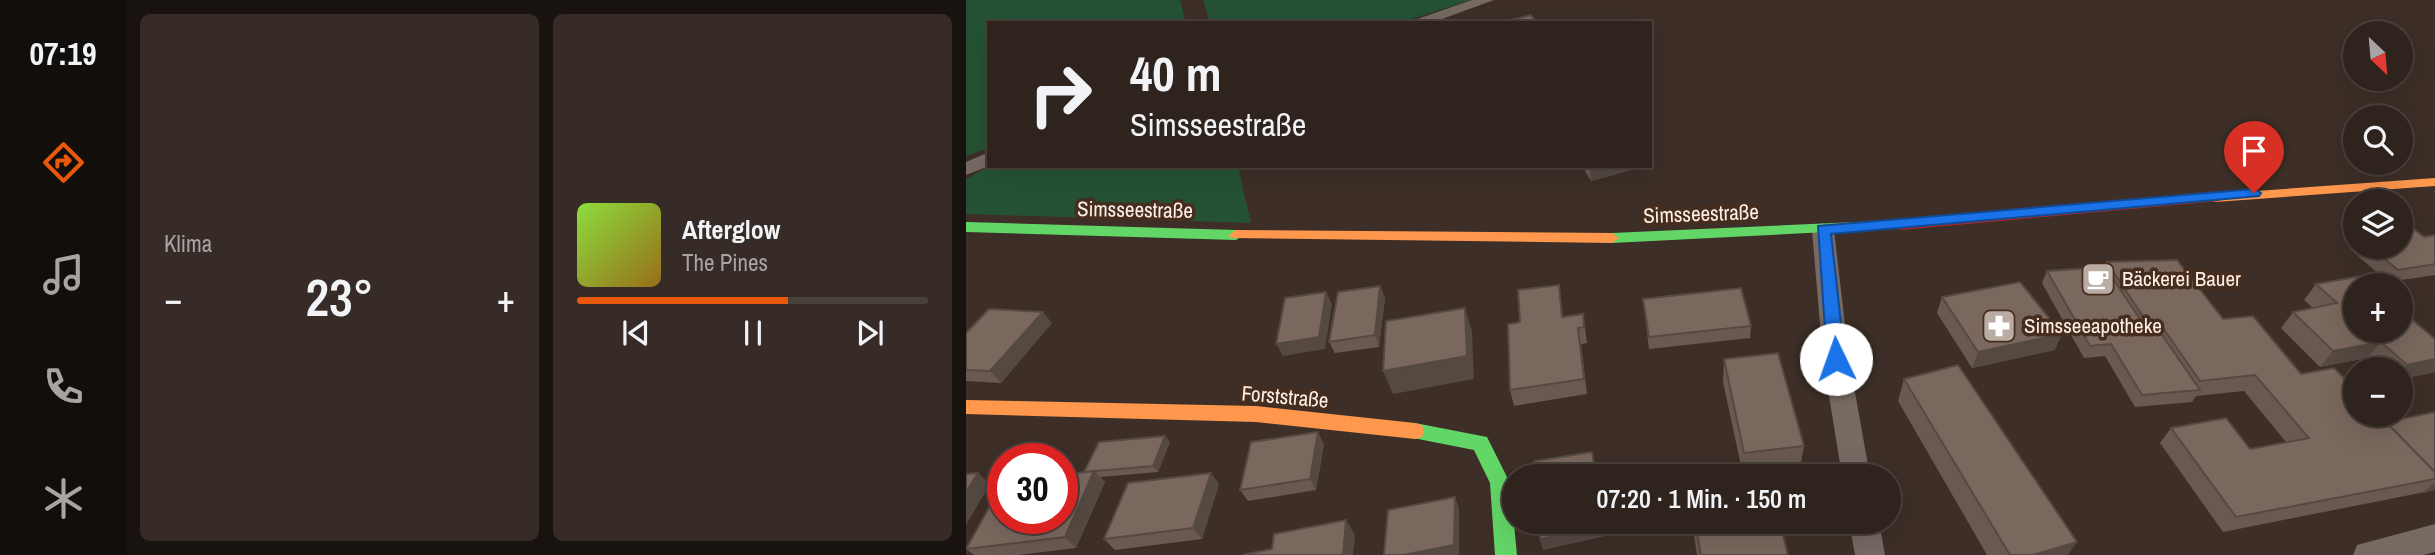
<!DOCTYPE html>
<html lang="de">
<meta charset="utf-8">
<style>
:root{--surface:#2e231d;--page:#362b26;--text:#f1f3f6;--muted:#a7a4a4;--line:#49403b;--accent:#ea580c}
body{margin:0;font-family:"Archivo Narrow",sans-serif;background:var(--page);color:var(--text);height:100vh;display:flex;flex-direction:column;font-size:26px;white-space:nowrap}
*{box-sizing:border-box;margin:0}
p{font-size:23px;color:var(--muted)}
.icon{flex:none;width:38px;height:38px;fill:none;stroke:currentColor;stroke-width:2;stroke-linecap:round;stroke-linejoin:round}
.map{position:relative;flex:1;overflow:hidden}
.sheet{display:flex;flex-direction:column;gap:14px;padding:14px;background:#191310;width:840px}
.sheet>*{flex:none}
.guide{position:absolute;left:21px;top:21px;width:665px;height:147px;border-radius:0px;box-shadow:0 7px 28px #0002,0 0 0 2px var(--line);background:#2e231d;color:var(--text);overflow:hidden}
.needle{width:46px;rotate:154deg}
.tools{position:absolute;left:1377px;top:21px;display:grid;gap:14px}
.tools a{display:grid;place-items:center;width:70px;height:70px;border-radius:50%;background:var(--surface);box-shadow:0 7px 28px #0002,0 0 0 2px var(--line);font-size:35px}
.speed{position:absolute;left:21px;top:443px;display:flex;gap:14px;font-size:35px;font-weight:700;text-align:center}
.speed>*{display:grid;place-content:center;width:91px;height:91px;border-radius:50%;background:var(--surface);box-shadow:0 7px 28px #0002,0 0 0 2px var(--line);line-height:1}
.speed .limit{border:10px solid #d22;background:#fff;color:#111}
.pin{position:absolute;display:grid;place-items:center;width:60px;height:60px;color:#fff;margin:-72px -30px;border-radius:50% 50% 50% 0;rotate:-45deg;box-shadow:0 0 7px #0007}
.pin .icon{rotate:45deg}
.me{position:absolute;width:77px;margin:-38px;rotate:357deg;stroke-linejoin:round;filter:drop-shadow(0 0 5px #0008)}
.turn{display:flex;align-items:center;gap:24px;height:147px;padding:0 28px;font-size:32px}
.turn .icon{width:91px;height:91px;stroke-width:2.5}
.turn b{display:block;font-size:49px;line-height:60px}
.big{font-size:52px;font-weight:600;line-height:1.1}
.sheet .widget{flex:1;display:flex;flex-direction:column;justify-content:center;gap:10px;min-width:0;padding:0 24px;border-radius:10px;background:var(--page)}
.song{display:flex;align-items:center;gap:21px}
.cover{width:84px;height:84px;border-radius:10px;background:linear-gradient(135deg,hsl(90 70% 55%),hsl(40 70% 35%))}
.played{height:7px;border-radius:4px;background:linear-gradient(90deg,var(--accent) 60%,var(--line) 60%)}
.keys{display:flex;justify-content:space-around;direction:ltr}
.heat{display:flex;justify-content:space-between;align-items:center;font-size:38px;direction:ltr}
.sheet .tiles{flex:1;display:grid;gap:14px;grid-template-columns:repeat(2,1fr)}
.trip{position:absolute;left:536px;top:464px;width:399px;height:70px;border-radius:35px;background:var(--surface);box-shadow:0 7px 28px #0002,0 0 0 2px var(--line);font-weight:600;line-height:70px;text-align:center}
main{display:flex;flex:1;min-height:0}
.menu{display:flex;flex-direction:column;width:126px;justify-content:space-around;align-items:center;background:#120e0c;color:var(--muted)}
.menu .icon{width:49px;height:49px}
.menu .on{color:var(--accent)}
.menu b{font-size:32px;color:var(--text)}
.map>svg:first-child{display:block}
.green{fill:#255234}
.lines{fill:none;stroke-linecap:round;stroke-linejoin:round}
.street{fill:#766a63;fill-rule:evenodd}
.fast{fill:#63d668;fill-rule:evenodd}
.slow{fill:#ff974d;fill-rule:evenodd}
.jam{fill:#b3261e;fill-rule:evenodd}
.wall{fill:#695951}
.shaded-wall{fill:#554942}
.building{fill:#7a685e;stroke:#554942;stroke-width:2}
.route{fill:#1a73e8;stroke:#114b97;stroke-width:2}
.labels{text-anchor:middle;stroke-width:7;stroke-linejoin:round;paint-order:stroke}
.street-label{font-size:21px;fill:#fef0e8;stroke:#472d1d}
.poi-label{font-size:21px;fill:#fef0e8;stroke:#472d1d;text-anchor:start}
</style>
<main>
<nav class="menu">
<b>07:19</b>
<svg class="icon on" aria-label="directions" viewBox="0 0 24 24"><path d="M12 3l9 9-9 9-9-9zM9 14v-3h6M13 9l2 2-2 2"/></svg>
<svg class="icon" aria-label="music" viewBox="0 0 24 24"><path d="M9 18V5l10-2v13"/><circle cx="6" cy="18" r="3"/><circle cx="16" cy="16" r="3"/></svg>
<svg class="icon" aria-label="phone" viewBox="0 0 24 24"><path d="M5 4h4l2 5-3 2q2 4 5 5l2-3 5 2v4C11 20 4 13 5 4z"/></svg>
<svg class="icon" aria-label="climate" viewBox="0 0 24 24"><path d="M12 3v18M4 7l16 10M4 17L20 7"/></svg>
</nav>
<section class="sheet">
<div class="tiles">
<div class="widget"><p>Klima</p>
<div class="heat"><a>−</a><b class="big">23°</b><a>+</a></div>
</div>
<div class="widget">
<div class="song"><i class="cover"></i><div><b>Afterglow</b><p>The Pines</p></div></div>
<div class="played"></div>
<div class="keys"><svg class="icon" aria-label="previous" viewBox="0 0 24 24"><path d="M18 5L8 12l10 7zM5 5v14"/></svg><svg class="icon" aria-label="pause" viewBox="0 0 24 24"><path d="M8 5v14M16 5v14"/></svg><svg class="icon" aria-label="next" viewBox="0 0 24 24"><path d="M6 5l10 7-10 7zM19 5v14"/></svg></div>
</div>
</div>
</section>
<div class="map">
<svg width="1469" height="555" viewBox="0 0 1469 555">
<rect width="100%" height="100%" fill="#3d2f27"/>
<path class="green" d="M0 0H214L220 23H23V148L0 156Z
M237 0H505L433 23H244Z
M24 166H272L285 223 0 214V179Z"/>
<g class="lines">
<path class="street" d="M506 0H528L465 23H440Z
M23 152V166L0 175V162Z
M857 223 868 230 883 359 904 476H876L857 359 846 230Z
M883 522H913L919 555H889Z
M1469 524V552L1457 555H1387L1391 545Z"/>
<path class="fast" d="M935 220 942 225 940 228 646 243 639 238 646 233Z
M0 222 270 230 277 235 270 240 0 232Z
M449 423 521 437 544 483 551 555H529L524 483 508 450 442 437 440 431 442 425Z"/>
<path class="slow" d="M1469 178V186L1249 202 1242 198 1249 194Z
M270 230 646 233 653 238 646 243 265 238 263 235Z
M0 400 290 406 449 423 456 425 458 431 456 437 449 439 290 422 0 414Z"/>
<path class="jam" d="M1249 194 1256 198 1254 201 935 230 928 225 935 220Z"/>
</g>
<path class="wall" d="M616 166H676V167L625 181Z
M1469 235V275L1422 282 1384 249 1390 241V247H1435L1458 237Z
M1141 262 1257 319 1335 374 1420 422 1469 412V490L1257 532 1194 443 1205 428 1284 449 1320 442 1278 391 1230 396 1226 402 1169 407 1139 356 1118 358 1076 283 1081 271 1139 267Z
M1350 284 1469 339V372L1435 379V369H1414L1401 358 1354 367 1315 328 1327 312 1347 308 1338 300Z
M414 286 419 298 413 347 369 353 363 342Z
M976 297 1089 350 1006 368 971 313Z
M677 299 785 326 784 338 683 349Z
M595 301 597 317 617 314 621 343 615 344 621 394 548 406 544 390Z
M86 323 35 383 0 381V333Z
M758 359 838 446 834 468 777 475 757 382Z
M938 379 1102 555H1021L932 401Z
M204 442 192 472 134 477 139 482 110 548 52 555H8L0 549 118 472Z
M358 444 350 490 282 501 274 490Z
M253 484 236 539 149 550 138 539Z
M726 522H814L822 555H731Z"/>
<path class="shaded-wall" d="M623 166H676V167L625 181Z
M414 286 419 298 413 347 409 335Z
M360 292 366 304 359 349 317 356 310 344Z
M499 308 506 331 508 379 427 394 417 371Z
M77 312 86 323 35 383 24 371Z
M1195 325 1185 341 1175 343 1184 327Z
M1096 334 1089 350 1006 368 1012 352Z
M1415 342 1401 358 1354 367 1367 351Z
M1469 359V372L1435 379V371L1441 365Z
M352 432 358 444 350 490 344 479Z
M199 436 204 442 192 472 187 466Z
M128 471 139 482 110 548 99 537Z
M12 473 24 484 0 525V492Z
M245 473 253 484 236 539 227 528Z
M1469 482V490L1457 493Z
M489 497 493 508V555H437Z
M380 520 389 535 387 555H377Z
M638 525 640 536 577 550 574 539Z
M1111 542 1102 555H1067Z"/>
<path class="building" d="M565 15 571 23H532Z
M1448 229 1458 237 1469 235V264L1432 270 1404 247H1435V231Z
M1211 260 1257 319 1287 316 1335 374 1368 368 1390 390V415H1413L1469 472V479L1270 517 1205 428 1260 418 1284 449 1343 438 1289 375 1234 381 1195 325 1184 327 1141 262Z
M1139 267 1182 331 1192 329 1234 390 1176 395 1145 344 1124 346 1081 271Z
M1395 276 1406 285H1390V331H1435V310L1469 339V359L1441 365 1415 342 1367 351 1327 312 1371 303 1350 284Z
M1054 282 1096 334 1012 352 976 297Z
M593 285 596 317 617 314 618 327 612 328 618 379 544 390 542 324 554 322 552 290Z
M414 286 409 335 363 342 372 292Z
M775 288 785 326 683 337 677 299Z
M360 292 353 337 310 344 319 298Z
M499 308 501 356 417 371 420 321Z
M23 309 77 312 24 371 0 370V333Z
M812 353 838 446 778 453 758 359Z
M992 365 1111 542 1067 555H1044L938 379Z
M1469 412V472L1420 422Z
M352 432 344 479 274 490 285 442Z
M199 436 187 466 118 472 133 442Z
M626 452 630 476H569L568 461Z
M128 471 99 537 0 549 37 482V518H96V475Z
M801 472 802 476H775Z
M12 473 0 492V474Z
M245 473 227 528 138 539 162 483Z
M489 497 488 545 437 555H418L422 510Z
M380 520 377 555H276L306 549 308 534Z
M573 522H638V525L574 539Z
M729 522H814L822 555H735Z"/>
<path class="route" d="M1288 189 1295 193 1293 196 865 234 879 359 870 365 861 359 852 226Z"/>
<defs>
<symbol id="cafe-square" viewBox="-11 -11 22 22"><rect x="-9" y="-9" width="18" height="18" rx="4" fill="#baaca4" stroke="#472d1d"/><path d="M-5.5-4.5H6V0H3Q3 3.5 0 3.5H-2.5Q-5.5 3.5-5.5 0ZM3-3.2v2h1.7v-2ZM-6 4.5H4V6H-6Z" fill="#fff"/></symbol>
<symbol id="pharmacy-square" viewBox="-11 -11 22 22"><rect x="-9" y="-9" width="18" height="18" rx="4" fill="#baaca4" stroke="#472d1d"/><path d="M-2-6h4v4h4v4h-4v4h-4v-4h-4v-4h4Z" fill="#fff"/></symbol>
</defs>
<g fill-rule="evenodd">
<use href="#cafe-square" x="1113" y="260" width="38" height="38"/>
<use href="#pharmacy-square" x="1014" y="307" width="38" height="38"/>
</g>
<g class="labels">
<g class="street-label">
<text transform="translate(169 210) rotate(1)" y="7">Simsseestraße</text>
<text transform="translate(735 214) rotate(-2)" y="7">Simsseestraße</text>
<text transform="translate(319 397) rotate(5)" y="7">Forststraße</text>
</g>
<g class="poi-label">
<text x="1156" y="286">Bäckerei Bauer</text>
<text x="1058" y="333">Simsseeapotheke</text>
</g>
</g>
</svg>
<div class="tools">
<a><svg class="needle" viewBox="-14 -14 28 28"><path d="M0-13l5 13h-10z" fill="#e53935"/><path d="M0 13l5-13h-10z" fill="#a7a4a4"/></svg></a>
<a><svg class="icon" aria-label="search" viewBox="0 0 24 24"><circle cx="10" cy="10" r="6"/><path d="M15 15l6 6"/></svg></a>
<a><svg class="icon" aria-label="layers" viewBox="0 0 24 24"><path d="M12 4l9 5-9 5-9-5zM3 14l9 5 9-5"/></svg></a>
<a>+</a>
<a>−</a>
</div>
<div class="speed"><div class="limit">30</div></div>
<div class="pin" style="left:1288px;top:193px;background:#d93025"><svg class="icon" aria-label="arrive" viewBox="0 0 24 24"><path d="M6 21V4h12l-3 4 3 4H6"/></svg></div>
<svg class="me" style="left:870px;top:359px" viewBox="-20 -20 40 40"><circle r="19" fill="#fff"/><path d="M0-13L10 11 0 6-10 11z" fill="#1a73e8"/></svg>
<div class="trip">07:20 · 1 Min. · 150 m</div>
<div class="guide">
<div class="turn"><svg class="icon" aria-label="right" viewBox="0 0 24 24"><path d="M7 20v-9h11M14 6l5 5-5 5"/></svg><div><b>40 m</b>Simsseestraße</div></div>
</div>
</div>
</main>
